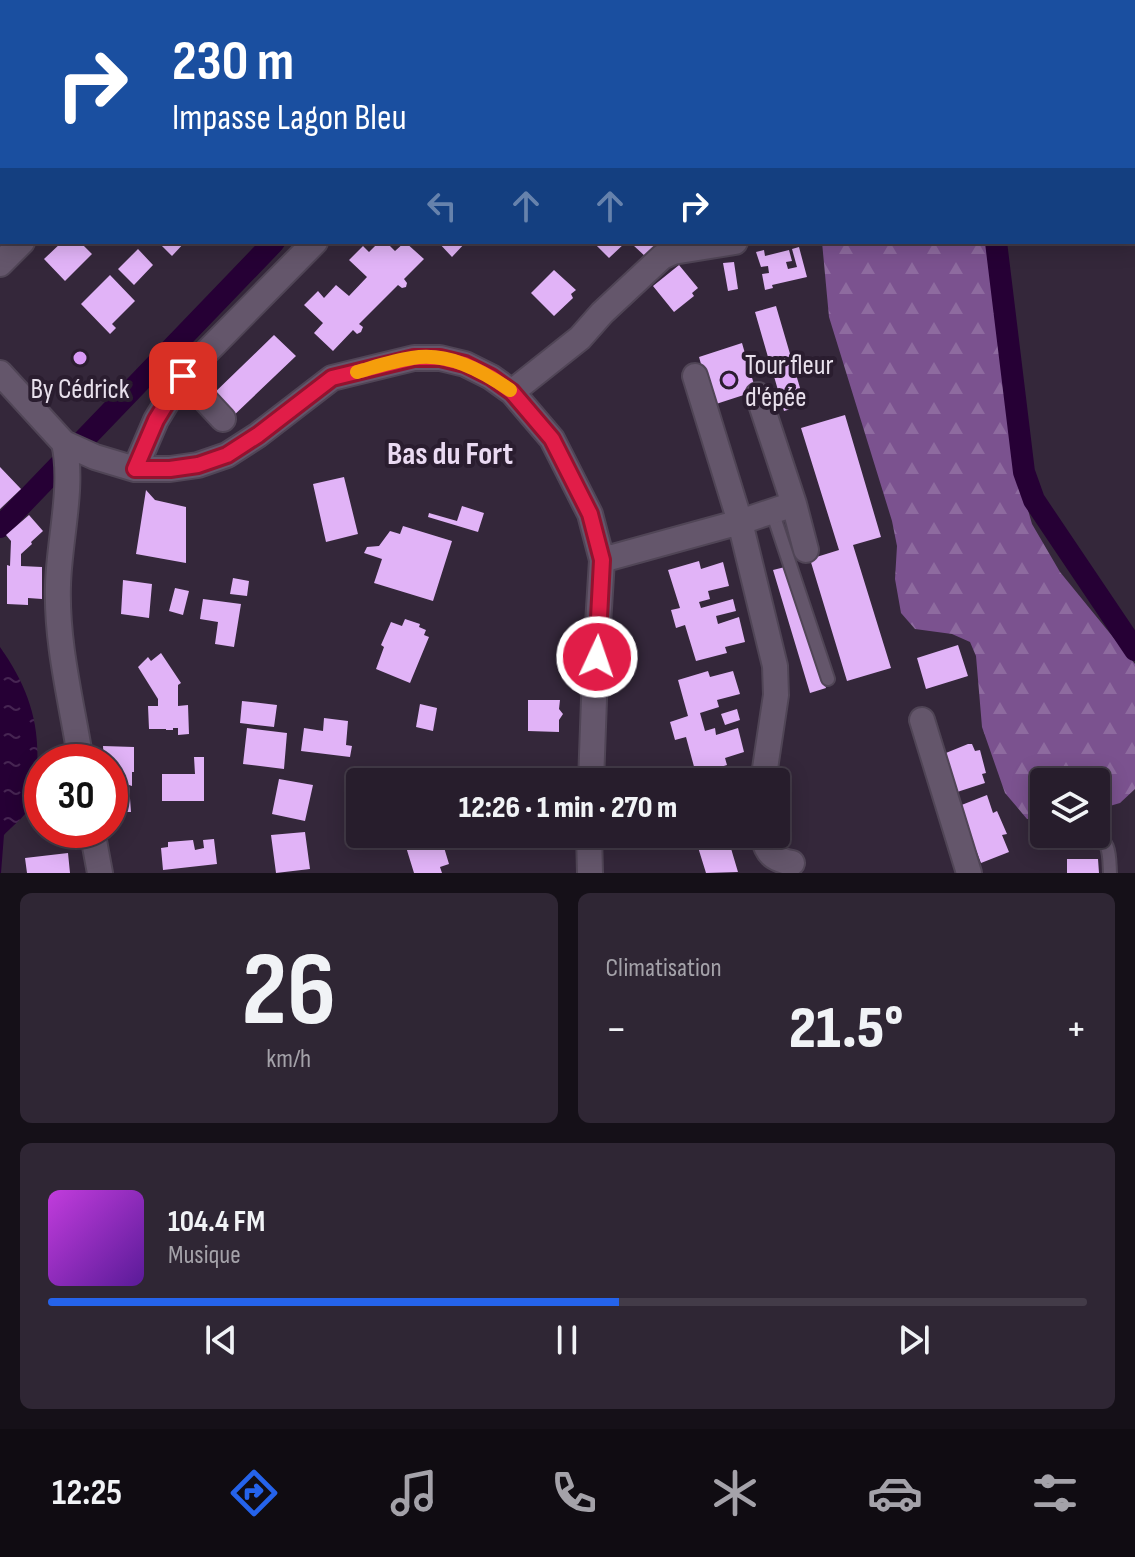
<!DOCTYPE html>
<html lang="fr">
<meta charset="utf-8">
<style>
:root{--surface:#271d2c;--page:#2f2634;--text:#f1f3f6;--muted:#a4a2a9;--line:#433b48;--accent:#2563eb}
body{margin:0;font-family:"Sofia Sans Condensed",sans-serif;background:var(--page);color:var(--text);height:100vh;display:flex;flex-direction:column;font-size:30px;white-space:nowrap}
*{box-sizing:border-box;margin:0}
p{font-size:26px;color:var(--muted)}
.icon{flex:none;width:44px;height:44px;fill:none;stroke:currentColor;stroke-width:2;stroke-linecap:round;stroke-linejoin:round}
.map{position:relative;height:873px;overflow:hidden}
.drawer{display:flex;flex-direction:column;gap:20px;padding:20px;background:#151018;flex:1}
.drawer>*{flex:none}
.banner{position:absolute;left:0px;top:0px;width:1136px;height:244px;box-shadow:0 4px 20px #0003,0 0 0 2px var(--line);background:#1a4fa0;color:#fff;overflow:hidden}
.fabs{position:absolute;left:1030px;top:768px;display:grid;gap:16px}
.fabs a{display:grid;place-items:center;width:80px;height:80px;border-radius:8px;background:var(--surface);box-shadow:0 4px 20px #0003,0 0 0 2px var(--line);font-size:40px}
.speed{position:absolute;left:24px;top:744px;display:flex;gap:16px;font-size:40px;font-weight:700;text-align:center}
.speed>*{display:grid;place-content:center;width:104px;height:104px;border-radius:50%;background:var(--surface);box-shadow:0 4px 20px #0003,0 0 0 2px var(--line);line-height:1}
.speed .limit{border:12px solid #d22;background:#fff;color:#111}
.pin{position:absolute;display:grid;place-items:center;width:68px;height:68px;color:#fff;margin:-34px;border-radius:16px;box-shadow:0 4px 12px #0006}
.me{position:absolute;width:88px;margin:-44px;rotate:3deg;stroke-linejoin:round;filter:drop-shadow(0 0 6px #0008)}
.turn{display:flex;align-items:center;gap:28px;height:168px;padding:0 40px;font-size:36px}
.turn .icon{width:104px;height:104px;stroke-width:2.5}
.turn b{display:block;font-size:56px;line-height:68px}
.lanes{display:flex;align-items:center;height:76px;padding:0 40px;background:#0003;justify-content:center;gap:40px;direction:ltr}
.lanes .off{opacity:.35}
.big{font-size:60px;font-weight:800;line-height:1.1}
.drawer .widget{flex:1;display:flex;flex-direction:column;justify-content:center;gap:12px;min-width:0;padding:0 28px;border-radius:12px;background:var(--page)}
.drawer .dial{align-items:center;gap:0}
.dial b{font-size:104px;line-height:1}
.song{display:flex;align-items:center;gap:24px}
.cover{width:96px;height:96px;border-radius:12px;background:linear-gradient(135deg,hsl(290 70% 55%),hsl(270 70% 35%))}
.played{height:8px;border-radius:4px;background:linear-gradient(90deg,var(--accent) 55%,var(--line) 55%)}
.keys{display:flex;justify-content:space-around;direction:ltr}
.heat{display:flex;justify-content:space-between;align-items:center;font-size:44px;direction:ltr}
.drawer .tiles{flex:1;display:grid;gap:20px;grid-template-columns:1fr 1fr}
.widget:last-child{grid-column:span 2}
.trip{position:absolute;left:346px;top:768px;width:444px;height:80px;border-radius:8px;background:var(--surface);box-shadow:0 4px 20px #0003,0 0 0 2px var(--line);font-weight:800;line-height:80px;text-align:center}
.dock{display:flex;height:128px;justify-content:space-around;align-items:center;background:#100c12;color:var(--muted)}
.dock .icon{width:56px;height:56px}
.dock .on{color:var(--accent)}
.dock b{font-size:36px;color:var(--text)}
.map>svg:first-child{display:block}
.forest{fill:url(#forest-firs)}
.water{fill:url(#water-ripples)}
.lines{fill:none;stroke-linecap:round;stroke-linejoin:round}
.canal{stroke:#260035;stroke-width:22}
.building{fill:#e1b3f7}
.service-casing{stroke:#504556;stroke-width:16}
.minor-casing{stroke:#504556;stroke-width:28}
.service{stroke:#64566b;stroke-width:12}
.minor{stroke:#64566b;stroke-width:24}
.route-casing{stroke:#92132f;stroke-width:20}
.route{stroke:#e11d48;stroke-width:14}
.slow{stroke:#f59e0b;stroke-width:14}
.poi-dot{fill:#d99af7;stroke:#2a1d2f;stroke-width:3}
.labels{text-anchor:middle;stroke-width:8;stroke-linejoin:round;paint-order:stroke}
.poi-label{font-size:28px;fill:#e8e0ec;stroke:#2a1d2f;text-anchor:start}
.quarter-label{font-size:32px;font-weight:bold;fill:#eadaf2;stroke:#2a1d2f}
</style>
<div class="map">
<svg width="1135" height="873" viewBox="0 0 1135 873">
<defs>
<pattern id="forest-firs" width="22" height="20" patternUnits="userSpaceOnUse" patternTransform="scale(2)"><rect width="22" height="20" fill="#7b528f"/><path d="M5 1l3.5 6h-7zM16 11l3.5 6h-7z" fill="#8e6b9f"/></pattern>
<pattern id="water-ripples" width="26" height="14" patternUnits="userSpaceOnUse" patternTransform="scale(2)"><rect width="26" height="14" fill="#260035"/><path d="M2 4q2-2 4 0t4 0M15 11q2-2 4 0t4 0" fill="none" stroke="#462552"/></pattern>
</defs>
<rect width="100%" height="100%" fill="#34273a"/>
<path class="forest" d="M822 242H994L1022 489 1032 524 1060 572 1135 664V789L1120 803 1096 810V782H1044V820L1027 819 1005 793 982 727 976 656 970 642 952 634 915 629 901 613 895 579 897 546 892 521 829 317Z"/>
<path class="water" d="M0 647C29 688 42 727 36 777 35 785 35 795 32 802 29 814 12 826 4 835L1 873H0Z"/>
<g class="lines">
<path class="canal" d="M946 0 947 2
M505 2 507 0
M996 242 1024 472 1034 500 1135 650
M0 527 274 242"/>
</g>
<path class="building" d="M62 242H80L92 254 65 281 44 259Z
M158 242H185L172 256Z
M379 242H386L395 251 405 242 424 259 404 279 407 283 406 287 402 288 398 285 359 324 363 327 361 332 357 334 353 330 333 351 314 333 323 323 304 305 318 291 324 298 336 285 349 296 367 277 349 260 363 246 369 252Z
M438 242H466L452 257Z
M593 242H626L609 258Z
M635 242H661L646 257 633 245Z
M799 247 807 277 772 285 773 288 765 290 762 274 769 273 768 266 761 267 756 252 764 250 765 256 789 250 792 261 786 262 788 269 797 267 792 249Z
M138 249 153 265 134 285 118 269Z
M734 262 738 289 728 291 723 263Z
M679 265 698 288 692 293 694 296 674 312 653 286Z
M554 270 576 290 571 294 573 298 554 316 531 293Z
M110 275 135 301 112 324 116 328 110 334 81 304Z
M776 306 805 405 784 411 771 366 750 371 756 391 713 405 699 357 742 343 748 364 768 357 755 312Z
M274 335 296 356 230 419 209 398Z
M845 415 881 537 853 545 891 668 847 681 810 559 839 550 801 428Z
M0 467 21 489 0 509Z
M344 477 358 534 326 542 313 484Z
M146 490 155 500 186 507V563L136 554Z
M462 506 484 513 478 532 428 517 429 513 457 521Z
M29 515 43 531 31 542 32 544 21 554V566L42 567V599L28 598V605L7 604V565L10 566 11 541 6 535Z
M403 526 452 541 433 601 374 583 382 559 364 553 367 547 379 546 390 531 400 534Z
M699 561 701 569 723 562 729 586 708 591 710 599 699 602 701 608 733 599 736 611 716 616 718 624 739 617 745 642 725 647 727 653 696 661 685 625 676 628 671 610 680 608 668 570Z
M789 566 826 688 810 693 773 570Z
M233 578 249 581 247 596 230 594Z
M123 580 152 584 149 618 121 614Z
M175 588 189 591 183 615 169 611Z
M203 599 241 604 234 647 215 644 218 622 200 619Z
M405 619 420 624 419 627 426 630 424 635 429 637 410 683 376 669 384 647 381 645 391 622 402 626Z
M958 645 968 676 926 689 917 658Z
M161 653 181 683 178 685V706L188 705 189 734 178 735V728H173V730H166V729H149L148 706H158V699L138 667 148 657 151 661Z
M708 671 710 677 733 671 740 694 717 700 719 707 700 713 705 731 715 728 716 735 738 728 744 752 725 758 727 765 708 771 709 778 730 771 734 782H678L677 779 696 774 686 737 675 740 670 722 688 716 678 680Z
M528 700H560L559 709 563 714 559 720V732L528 731Z
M242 701 277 705 274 727 240 723Z
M420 704 437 708 433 731 416 727Z
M737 709 740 720 725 725 721 714Z
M324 718 348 721 346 745 352 746 350 757 301 751 304 728 323 731Z
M247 728 287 733 284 769 243 764Z
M968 744H972L975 751 980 750 986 773 982 774 985 783 954 793 941 755Z
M103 746 134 747V772H132V786L129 785 131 812H110V762H104Z
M194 757H204V801H162V774H195Z
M279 779 313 785 305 821 272 814Z
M987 795 993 813 997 811 1007 834 1002 835 1009 852 981 863 959 806Z
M305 832 310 869 276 873 271 835Z
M402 834H440L449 864 440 867 442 873H414Z
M682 834H715L717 838 727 835 738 872 706 873 697 844 686 847Z
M214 839 217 864 163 870 161 848 168 847V842L193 840 195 850 204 848 203 840Z
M68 853 70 873H27L25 858Z
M1067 859H1098L1099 873H1067Z"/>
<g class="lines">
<defs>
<path id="service" d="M834 0 836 2
M890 0 891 2
M856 2 861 0
M772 511 828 679
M1091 834C1111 840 1109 855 1110 873"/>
<path id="minor" d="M265 2 267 0
M550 2 552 0
M0 264 22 242
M0 373 64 443 95 457 135 469H170L198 465 227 455 258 435 332 378 414 358H440L465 364 491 377 512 392 552 439 590 514 602 560 595 672 591 782
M183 376 223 419
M695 376 740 522 775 666 776 695 763 782
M512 392 580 338 602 313 662 257 673 252 735 242
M758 395 794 504 806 550
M64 443C74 485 59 541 58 585 56 644 72 704 81 762
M135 469 156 420 183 376 315 242
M602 560 740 522 794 504
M922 720 969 873
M92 830 100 873
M589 834 590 873
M762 834C767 854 772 859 792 863"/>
</defs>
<use href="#service" class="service-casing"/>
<use href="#minor" class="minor-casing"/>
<use href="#service" class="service"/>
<use href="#minor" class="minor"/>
</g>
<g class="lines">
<defs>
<path id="route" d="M183 376 156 420 135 469H170L198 465 227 455 258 435 332 378 414 358H440L465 364 491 377 512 392 552 439 590 514 602 560 597 657"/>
</defs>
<use href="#route" class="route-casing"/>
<use href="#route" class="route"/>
<path class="slow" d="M357 372C375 367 393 361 412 358 448 352 481 370 510 390"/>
</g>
<g class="poi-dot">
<circle cx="80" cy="358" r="8"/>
<circle cx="729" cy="380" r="8"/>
</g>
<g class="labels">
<g class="poi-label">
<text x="745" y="374">Tour fleur<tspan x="745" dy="32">d'épée</tspan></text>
<text x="80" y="398" text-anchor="middle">By Cédrick</text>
</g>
<g class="quarter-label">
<text x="450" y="464">Bas du Fort</text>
</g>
</g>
</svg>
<div class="fabs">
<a><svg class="icon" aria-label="layers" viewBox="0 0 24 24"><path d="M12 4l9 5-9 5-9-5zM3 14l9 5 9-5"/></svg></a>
</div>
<div class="speed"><div class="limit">30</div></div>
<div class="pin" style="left:183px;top:376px;background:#d93025"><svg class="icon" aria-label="arrive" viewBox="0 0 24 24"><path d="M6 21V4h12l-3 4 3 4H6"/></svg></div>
<svg class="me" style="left:597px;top:657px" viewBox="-20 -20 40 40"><circle r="17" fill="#e11d48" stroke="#fff" stroke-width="3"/><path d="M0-11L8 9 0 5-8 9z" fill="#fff"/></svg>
<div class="trip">12:26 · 1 min · 270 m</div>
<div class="banner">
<div class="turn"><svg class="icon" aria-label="right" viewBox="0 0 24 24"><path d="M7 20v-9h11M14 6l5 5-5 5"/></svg><div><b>230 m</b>Impasse Lagon Bleu</div></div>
<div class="lanes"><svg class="icon off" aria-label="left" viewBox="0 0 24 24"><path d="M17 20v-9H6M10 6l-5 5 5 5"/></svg><svg class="icon off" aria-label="ahead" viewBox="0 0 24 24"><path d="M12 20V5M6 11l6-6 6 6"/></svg><svg class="icon off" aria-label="ahead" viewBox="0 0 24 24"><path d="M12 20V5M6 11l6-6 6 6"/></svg><svg class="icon" aria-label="right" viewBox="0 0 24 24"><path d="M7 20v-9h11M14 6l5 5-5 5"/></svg></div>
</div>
</div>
<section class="drawer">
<div class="tiles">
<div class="widget dial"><b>26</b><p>km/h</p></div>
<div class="widget"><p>Climatisation</p>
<div class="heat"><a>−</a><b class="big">21.5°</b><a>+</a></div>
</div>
<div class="widget">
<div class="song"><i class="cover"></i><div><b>104.4 FM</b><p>Musique</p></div></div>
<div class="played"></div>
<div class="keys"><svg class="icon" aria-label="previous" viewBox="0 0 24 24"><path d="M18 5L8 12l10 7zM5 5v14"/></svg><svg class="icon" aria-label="pause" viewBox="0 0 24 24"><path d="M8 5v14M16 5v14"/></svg><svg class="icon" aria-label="next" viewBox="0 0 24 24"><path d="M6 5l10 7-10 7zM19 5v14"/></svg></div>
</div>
</div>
</section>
<nav class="dock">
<b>12:25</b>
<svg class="icon on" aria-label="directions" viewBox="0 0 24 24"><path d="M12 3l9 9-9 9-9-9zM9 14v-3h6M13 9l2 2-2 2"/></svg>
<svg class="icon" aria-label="music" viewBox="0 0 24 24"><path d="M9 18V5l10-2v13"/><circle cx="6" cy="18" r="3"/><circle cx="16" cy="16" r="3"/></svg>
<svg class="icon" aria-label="phone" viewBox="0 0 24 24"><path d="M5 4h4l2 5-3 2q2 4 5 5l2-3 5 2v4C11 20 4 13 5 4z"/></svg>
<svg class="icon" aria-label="climate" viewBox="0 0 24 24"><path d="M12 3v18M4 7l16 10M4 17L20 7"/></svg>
<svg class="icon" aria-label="car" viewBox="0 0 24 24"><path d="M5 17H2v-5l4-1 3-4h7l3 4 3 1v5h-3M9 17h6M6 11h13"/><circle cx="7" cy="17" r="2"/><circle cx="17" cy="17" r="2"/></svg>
<svg class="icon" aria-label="filters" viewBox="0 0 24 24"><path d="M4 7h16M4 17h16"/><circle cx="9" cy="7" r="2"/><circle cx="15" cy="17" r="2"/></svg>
</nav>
